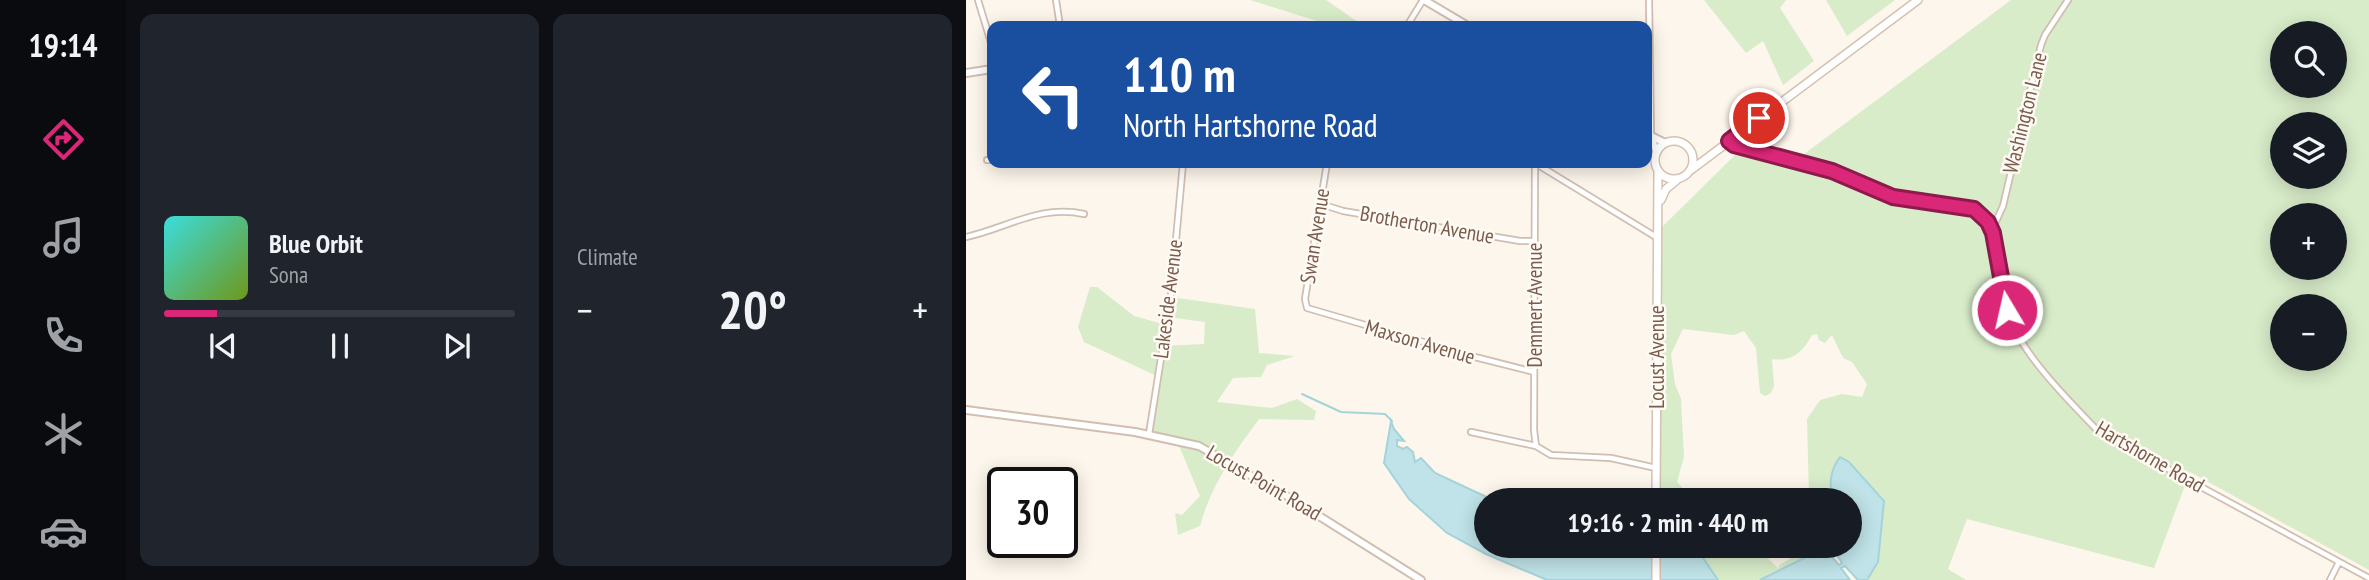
<!DOCTYPE html>
<meta charset="utf-8">
<style>
:root{--surface:#171b24;--page:#20242c;--text:#f1f3f6;--muted:#9ea1a6;--line:#363941;--accent:#db2777}
body{margin:0;font-family:"PT Sans Narrow",sans-serif;background:var(--page);color:var(--text);height:100vh;display:flex;flex-direction:column;font-size:26px;white-space:nowrap}
*{box-sizing:border-box;margin:0}
p{font-size:23px;color:var(--muted)}
.icon{flex:none;width:38px;height:38px;fill:none;stroke:currentColor;stroke-width:2;stroke-linecap:round;stroke-linejoin:round}
.map{position:relative;flex:1;overflow:hidden}
.drawer{display:flex;flex-direction:column;gap:14px;padding:14px;background:#0d0f14;width:840px}
.drawer>*{flex:none}
.top-card{position:absolute;left:21px;top:21px;width:665px;height:147px;border-radius:14px;box-shadow:0 4px 18px #0003;background:#1a4fa0;color:#fff;overflow:hidden}
.controls{position:absolute;left:1304px;top:21px;display:grid;gap:14px}
.controls a{display:grid;place-items:center;width:77px;height:77px;border-radius:50%;background:var(--surface);box-shadow:0 4px 18px #0003;font-size:35px}
.speed{position:absolute;left:21px;top:467px;display:flex;gap:14px;font-size:35px;font-weight:700;text-align:center}
.speed>*{display:grid;place-content:center;width:91px;height:91px;border-radius:50%;background:var(--surface);box-shadow:0 4px 18px #0003;line-height:1}
.speed .limit{border:4px solid #111;border-radius:10px;background:#fff;color:#111}
.pin{position:absolute;display:grid;place-items:center;width:60px;height:60px;color:#fff;margin:-30px;border:4px solid #fff;border-radius:50%;box-shadow:0 2px 7px #0007}
.me{position:absolute;width:77px;margin:-38px;rotate:351deg;stroke-linejoin:round;filter:drop-shadow(0 0 5px #0008)}
.turn{display:flex;align-items:center;gap:24px;height:147px;padding:0 21px;font-size:32px}
.turn .icon{width:91px;height:91px;stroke-width:2.5}
.turn b{display:block;font-size:49px;line-height:60px}
.big{font-size:52px;font-weight:600;line-height:1.1}
.drawer .widget{flex:1;display:flex;flex-direction:column;justify-content:center;gap:10px;min-width:0;padding:0 24px;border-radius:14px;background:var(--page)}
.song{display:flex;align-items:center;gap:21px}
.cover{width:84px;height:84px;border-radius:10px;background:linear-gradient(135deg,hsl(180 70% 55%),hsl(80 70% 35%))}
.played{height:7px;border-radius:4px;background:linear-gradient(90deg,var(--accent) 15%,var(--line) 15%)}
.keys{display:flex;justify-content:space-around;direction:ltr}
.heat{display:flex;justify-content:space-between;align-items:center;font-size:38px;direction:ltr}
.drawer .tiles{flex:1;display:grid;gap:14px;grid-template-columns:repeat(2,1fr)}
.trip{position:absolute;left:508px;top:488px;width:388px;height:70px;border-radius:35px;background:var(--surface);box-shadow:0 4px 18px #0003;font-weight:600;line-height:70px;text-align:center}
main{display:flex;flex:1;min-height:0}
.tabs{display:flex;flex-direction:column;width:126px;justify-content:space-around;align-items:center;background:#090b0e;color:var(--muted)}
.tabs .icon{width:49px;height:49px}
.tabs .on{color:var(--accent)}
.tabs b{font-size:32px;color:var(--text)}
.map>svg:first-child{display:block}
.green{fill:#d8ecc9;fill-rule:evenodd}
.water{fill:#bfe3e8;stroke:#a5d3da;stroke-width:2}
.lines{fill:none;stroke-linecap:round;stroke-linejoin:round}
.stream{stroke:#a5d3da;stroke-width:2}
.minor-casing{stroke:#d1beb0;stroke-width:8}
.tertiary-casing{stroke:#d1beb0;stroke-width:10}
.secondary-casing{stroke:#d6c0b0;stroke-width:10}
.minor{stroke:#fff;stroke-width:4.5}
.tertiary{stroke:#fff;stroke-width:6}
.secondary{stroke:#fff;stroke-width:7}
.route-casing{stroke:#8e194d;stroke-width:18}
.route{stroke:#db2777;stroke-width:12}
.labels{text-anchor:middle;stroke-width:5;stroke-linejoin:round;paint-order:stroke}
.street-label{font-size:21px;fill:#7a5c4d;stroke:#fffaf3}
</style>
<main>
<nav class="tabs">
<b>19:14</b>
<svg class="icon on" aria-label="directions" viewBox="0 0 24 24"><path d="M12 3l9 9-9 9-9-9zM9 14v-3h6M13 9l2 2-2 2"/></svg>
<svg class="icon" aria-label="music" viewBox="0 0 24 24"><path d="M9 18V5l10-2v13"/><circle cx="6" cy="18" r="3"/><circle cx="16" cy="16" r="3"/></svg>
<svg class="icon" aria-label="phone" viewBox="0 0 24 24"><path d="M5 4h4l2 5-3 2q2 4 5 5l2-3 5 2v4C11 20 4 13 5 4z"/></svg>
<svg class="icon" aria-label="climate" viewBox="0 0 24 24"><path d="M12 3v18M4 7l16 10M4 17L20 7"/></svg>
<svg class="icon" aria-label="car" viewBox="0 0 24 24"><path d="M5 17H2v-5l4-1 3-4h7l3 4 3 1v5h-3M9 17h6M6 11h13"/><circle cx="7" cy="17" r="2"/><circle cx="17" cy="17" r="2"/></svg>
</nav>
<section class="drawer">
<div class="tiles">
<div class="widget">
<div class="song"><i class="cover"></i><div><b>Blue Orbit</b><p>Sona</p></div></div>
<div class="played"></div>
<div class="keys"><svg class="icon" aria-label="previous" viewBox="0 0 24 24"><path d="M18 5L8 12l10 7zM5 5v14"/></svg><svg class="icon" aria-label="pause" viewBox="0 0 24 24"><path d="M8 5v14M16 5v14"/></svg><svg class="icon" aria-label="next" viewBox="0 0 24 24"><path d="M6 5l10 7-10 7zM19 5v14"/></svg></div>
</div>
<div class="widget"><p>Climate</p>
<div class="heat"><a>−</a><b class="big">20°</b><a>+</a></div>
</div>
</div>
</section>
<div class="map">
<svg width="1403" height="580" viewBox="0 0 1403 580">
<rect width="100%" height="100%" fill="#fdf6ec"/>
<path class="green" d="M284 0H360L392 22 389 26H367Z
M738 0H820L814 8 848 61 817 85 797 41 780 53Z
M860 0H929L881 36Z
M1045 0H1403V570L1224 472 1188 568 1001 519 982 569 1000 580H901L912 562 918 500 865 494 869 500H845L843 497 841 419 854 400 876 394 896 397 901 384 886 362 877 358 866 335 859 343 853 340 851 334 846 335C837 352 826 362 806 359L808 386 805 393 799 396 794 393 790 348 778 331 768 335 717 329 705 354 709 384 715 399 718 457 711 482 728 500H695V228L769 155 826 163ZM1316 33H1368V86H1316ZM1316 124H1368V177H1316ZM1316 215H1368V268H1316ZM1316 306H1368V359H1316Z
M124 287H131L168 316 200 325 196 346 238 344 239 322 202 317 205 297 289 309 293 353 329 356 301 365 295 377 267 378 251 402 306 408 331 399 350 411 348 420 293 419C268 453 245 485 234 526L212 535 209 513 216 515 234 496 211 441 185 435 193 377 118 342 112 327Z
M729 546H789L813 569 812 566 837 551 840 546H865L794 580H752Z"/>
<path class="water" d="M425 421 428 429 438 441 431 440V446L437 449 441 447 447 452 449 462 455 458 469 473 527 500H520V546H662L679 553 696 551 698 546H729L752 580H581L520 554 481 533 443 499 418 463Z
M874 457 883 462 918 501 912 562 901 580H892L879 566 875 568 884 580H794L858 548 873 565 876 563 865 546H884V500H869C861 486 865 469 874 457Z"/>
<g class="lines">
<path class="stream" d="M336 394 375 412 419 414 426 421"/>
<defs>
<path id="minor" d="M12 0 26 46
M90 0 94 26
M683 0 685 135
M441 26 457 0
M764 141 770 146C802 154 837 160 867 172 894 182 919 198 947 201 967 204 998 200 1014 213 1035 231 1035 283 1041 309 1050 349 1104 402 1132 431L1403 578
M21 160H26
M361 163 339 299 341 308 509 357 568 372
M569 163 568 430 570 446
M569 163 690 237
M355 204 377 211 554 241H568
M1026 230 1037 206 1075 45 1079 35 1102 0
M0 237C41 228 75 204 118 214
M505 432 570 446 585 455 645 458 690 468
M183 434 205 295 217 163
M1364 580 1373 562"/>
<path id="tertiary" d="M458 0 502 26
M0 73 26 69
M681 134 699 143
M681 140 687 143 691 152
M0 410 169 432 233 446 326 499 455 580"/>
<path id="secondary" d="M689 160a19 19 0 1 1 38 0a19 19 0 1 1-38 0Z
M725 170 952 0
M695 200 700 189 711 180
M690 500 692 170
M690 580V546"/>
</defs>
<use href="#minor" class="minor-casing"/>
<use href="#tertiary" class="tertiary-casing"/>
<use href="#secondary" class="secondary-casing"/>
<use href="#minor" class="minor"/>
<use href="#tertiary" class="tertiary"/>
<use href="#secondary" class="secondary"/>
</g>
<g class="lines">
<defs>
<path id="route" d="M793 118 763 141 768 145 866 171 927 197 1008 209 1022 222 1027 233 1041 310"/>
</defs>
<use href="#route" class="route-casing"/>
<use href="#route" class="route"/>
</g>
<g class="labels">
<g class="street-label">
<text transform="translate(1059 113) rotate(-76)" y="7">Washington Lane</text>
<text transform="translate(461 225) rotate(10)" y="7">Brotherton Avenue</text>
<text transform="translate(349 236) rotate(-81)" y="7">Swan Avenue</text>
<text transform="translate(202 299) rotate(-83)" y="7">Lakeside Avenue</text>
<text transform="translate(569 305) rotate(-90)" y="7">Demmert Avenue</text>
<text transform="translate(454 342) rotate(16)" y="7">Maxson Avenue</text>
<text transform="translate(691 357) rotate(-90)" y="7">Locust Avenue</text>
<text transform="translate(1184 457) rotate(30)" y="7">Hartshorne Road</text>
<text transform="translate(298 483) rotate(30)" y="7">Locust Point Road</text>
</g>
</g>
</svg>
<div class="controls">
<a><svg class="icon" aria-label="search" viewBox="0 0 24 24"><circle cx="10" cy="10" r="6"/><path d="M15 15l6 6"/></svg></a>
<a><svg class="icon" aria-label="layers" viewBox="0 0 24 24"><path d="M12 4l9 5-9 5-9-5zM3 14l9 5 9-5"/></svg></a>
<a>+</a>
<a>−</a>
</div>
<div class="speed"><div class="limit">30</div></div>
<div class="pin" style="left:793px;top:118px;background:#d93025"><svg class="icon" aria-label="arrive" viewBox="0 0 24 24"><path d="M6 21V4h12l-3 4 3 4H6"/></svg></div>
<svg class="me" style="left:1041px;top:310px" viewBox="-20 -20 40 40"><circle r="17" fill="#db2777" stroke="#fff" stroke-width="3"/><path d="M0-11L8 9 0 5-8 9z" fill="#fff"/></svg>
<div class="trip">19:16 · 2 min · 440 m</div>
<div class="top-card">
<div class="turn"><svg class="icon" aria-label="left" viewBox="0 0 24 24"><path d="M17 20v-9H6M10 6l-5 5 5 5"/></svg><div><b>110 m</b>North Hartshorne Road</div></div>
</div>
</div>
</main>
